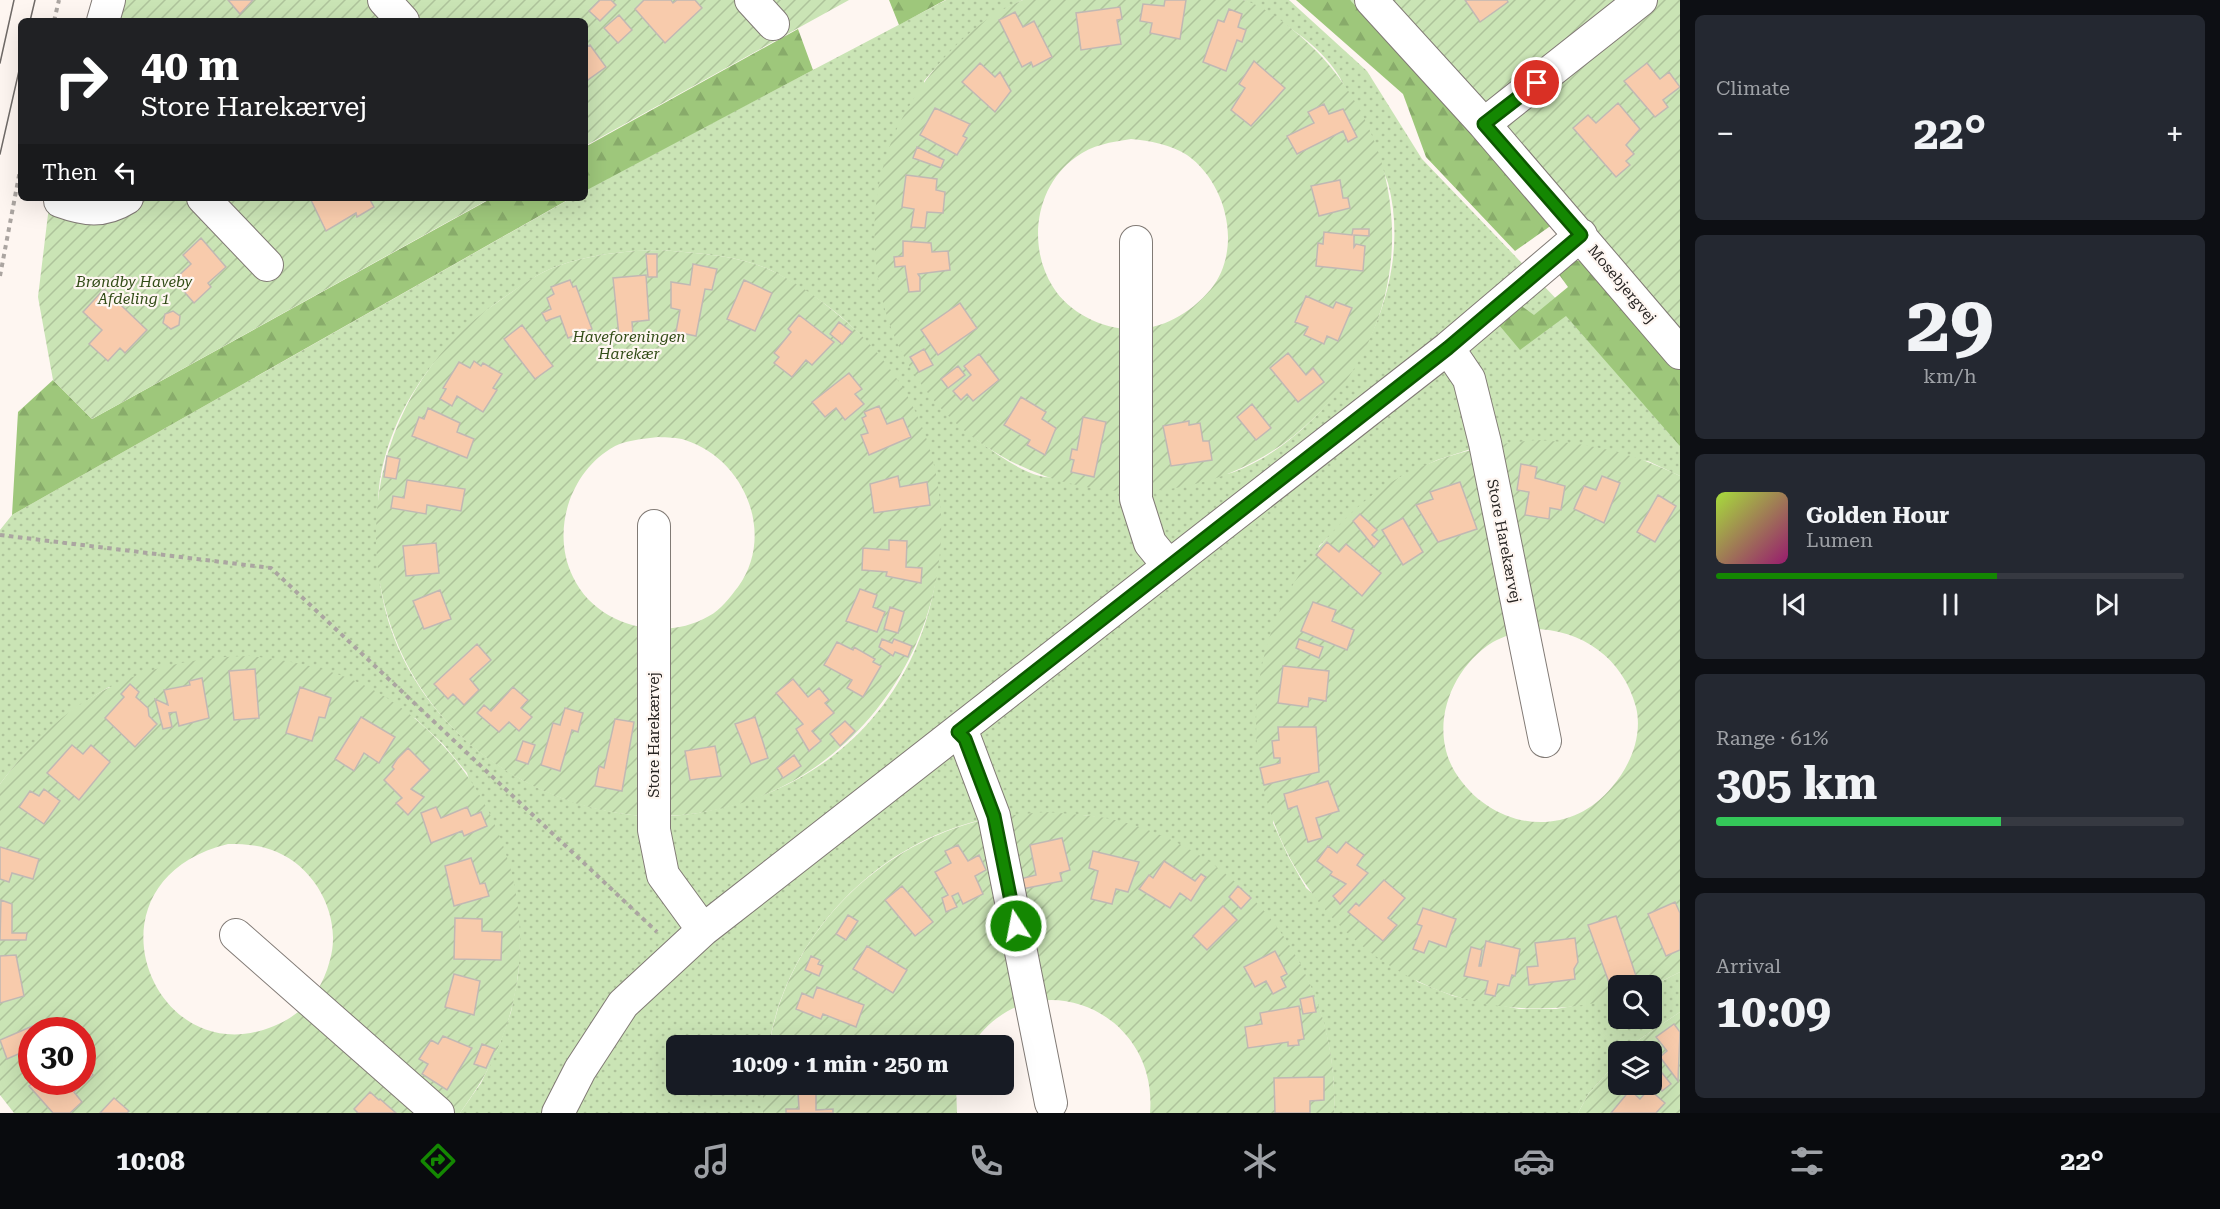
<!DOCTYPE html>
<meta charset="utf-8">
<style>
:root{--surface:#171b24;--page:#242831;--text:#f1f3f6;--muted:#9ea1a6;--line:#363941;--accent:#148702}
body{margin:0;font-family:"Roboto Serif",serif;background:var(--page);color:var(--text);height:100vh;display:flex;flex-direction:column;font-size:22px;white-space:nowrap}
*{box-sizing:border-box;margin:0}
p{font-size:20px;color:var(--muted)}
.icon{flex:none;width:33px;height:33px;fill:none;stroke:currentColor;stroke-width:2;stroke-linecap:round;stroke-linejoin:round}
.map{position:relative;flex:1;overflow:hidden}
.drawer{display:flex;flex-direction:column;gap:15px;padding:15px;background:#0d0f14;width:540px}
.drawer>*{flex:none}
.banner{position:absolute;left:18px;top:18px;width:570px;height:183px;border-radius:9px;box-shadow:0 6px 24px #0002;background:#202124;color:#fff;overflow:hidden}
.fabs{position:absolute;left:1608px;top:975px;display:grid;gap:12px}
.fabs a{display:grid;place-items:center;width:54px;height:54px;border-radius:9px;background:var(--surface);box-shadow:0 6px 24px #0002;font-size:30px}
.speed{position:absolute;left:18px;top:1017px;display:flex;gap:12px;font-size:30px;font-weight:700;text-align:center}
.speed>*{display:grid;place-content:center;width:78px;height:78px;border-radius:50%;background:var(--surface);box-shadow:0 6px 24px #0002;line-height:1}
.speed .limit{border:9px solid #d22;background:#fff;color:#111}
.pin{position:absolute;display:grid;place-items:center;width:51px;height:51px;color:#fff;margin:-26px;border:3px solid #fff;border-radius:50%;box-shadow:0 2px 6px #0007}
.me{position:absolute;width:66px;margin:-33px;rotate:349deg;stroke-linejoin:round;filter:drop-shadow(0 0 4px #0008)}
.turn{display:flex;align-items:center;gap:21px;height:126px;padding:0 24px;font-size:27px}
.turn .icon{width:78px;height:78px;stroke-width:2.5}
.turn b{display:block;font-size:42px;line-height:51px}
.then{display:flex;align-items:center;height:57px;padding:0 24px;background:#0003;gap:12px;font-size:22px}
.big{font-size:45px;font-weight:700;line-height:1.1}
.drawer .card{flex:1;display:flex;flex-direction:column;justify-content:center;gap:9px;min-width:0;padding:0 21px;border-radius:9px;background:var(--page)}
.drawer .dial{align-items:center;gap:0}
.dial b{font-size:78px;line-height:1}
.song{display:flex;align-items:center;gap:18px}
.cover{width:72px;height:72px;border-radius:9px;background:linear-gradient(135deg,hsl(80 70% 55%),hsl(320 70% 35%))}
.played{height:6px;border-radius:3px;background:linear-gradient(90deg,var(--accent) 60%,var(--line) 60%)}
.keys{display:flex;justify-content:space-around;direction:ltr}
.heat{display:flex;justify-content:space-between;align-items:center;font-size:33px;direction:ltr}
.charge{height:9px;border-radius:4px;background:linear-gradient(90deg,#34c759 61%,var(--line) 0)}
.trip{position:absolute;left:666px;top:1035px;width:348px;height:60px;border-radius:9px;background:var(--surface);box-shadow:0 6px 24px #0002;font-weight:700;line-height:60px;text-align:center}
.tabs{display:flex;height:96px;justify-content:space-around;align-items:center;background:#090b0e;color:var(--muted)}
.tabs .icon{width:42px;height:42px}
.tabs .current{color:var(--accent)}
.tabs b{font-size:27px;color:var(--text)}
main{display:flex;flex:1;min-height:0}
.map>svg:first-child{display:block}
.grass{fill:url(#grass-dots);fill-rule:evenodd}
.forest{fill:url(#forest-firs)}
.garden{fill:url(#garden-furrows);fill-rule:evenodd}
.building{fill:#f8cbac;stroke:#c0b8b3;stroke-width:1.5}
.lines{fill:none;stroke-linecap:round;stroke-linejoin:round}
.minor-casing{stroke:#817a75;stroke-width:34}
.path{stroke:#aba5a1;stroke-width:4;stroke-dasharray:4.5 4.5;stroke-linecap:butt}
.minor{stroke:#fff;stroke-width:32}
.tram{stroke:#6f6a67;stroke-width:1.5}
.route-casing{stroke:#0d5801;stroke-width:15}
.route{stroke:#148702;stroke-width:10}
.labels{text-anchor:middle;stroke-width:4.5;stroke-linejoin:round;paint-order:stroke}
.park-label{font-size:15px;font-style:italic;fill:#324c17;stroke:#fef6f1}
.street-label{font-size:15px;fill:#282523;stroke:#fef6f1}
</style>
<main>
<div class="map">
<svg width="1680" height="1113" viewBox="0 0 1680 1113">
<defs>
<pattern id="grass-dots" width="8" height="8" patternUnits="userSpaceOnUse" patternTransform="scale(1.5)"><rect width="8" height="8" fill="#cae4b5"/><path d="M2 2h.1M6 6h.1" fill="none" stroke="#aec39b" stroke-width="1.8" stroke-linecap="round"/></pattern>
<pattern id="forest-firs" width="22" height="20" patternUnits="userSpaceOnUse" patternTransform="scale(1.5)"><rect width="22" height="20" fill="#9ec77b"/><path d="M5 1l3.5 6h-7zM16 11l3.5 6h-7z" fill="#88ab6a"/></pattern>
<pattern id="garden-furrows" width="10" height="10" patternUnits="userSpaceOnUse" patternTransform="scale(1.5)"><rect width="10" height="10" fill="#cae4b5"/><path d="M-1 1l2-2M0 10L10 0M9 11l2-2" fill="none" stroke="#aec39b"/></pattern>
</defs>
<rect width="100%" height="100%" fill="#fef6f1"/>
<path class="grass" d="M946 0H1023C983 17 952 49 924 81L977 440C996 453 1017 470 1040 476 1058 481 1113 475 1135 475 1155 475 1220 478 1234 472 1339 431 1418 295 1388 183 1383 168 1374 153 1367 138 1358 118 1350 95 1339 76 1318 42 1278 19 1244 0H1289L1367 71 1422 159 1680 428V476L1648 461 1474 448 1437 460 1401 477 1372 496 1319 546 1273 823 1288 856 1306 888 1418 982 1453 996 1519 1009H1556L1618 998V1018H1652V986L1680 972V1012L1637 1041 1627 1051 1618 1052V1061L1589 1093 1578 1113H1334C1340 966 1235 838 1090 816 1073 813 1053 817 1035 817 1018 818 998 817 981 820 874 845 787 938 769 1045L676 1046V1084L763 1085V1113H460L481 1083 499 1046 511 1012 518 976 520 940 467 773 443 744 415 718 109 687C64 713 31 742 0 784V530L12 515 568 200 585 198V190ZM661 250C695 253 734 255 766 268 782 275 798 286 812 295 997 416 977 704 773 791 732 808 687 819 642 816 521 806 405 719 382 595 378 575 380 553 380 533 379 518 377 502 379 488 389 407 444 338 509 294 524 284 539 273 555 267 590 254 624 251 661 250Z"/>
<path class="forest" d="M889 0H945L899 25Z
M1296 0H1355L1563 217 1515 251 1426 157 1403 94Z
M798 29 813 70 585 191V147Z
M492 198H571L12 515 18 412 53 380 92 419Z
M1569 260 1585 261 1680 365V446L1566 316 1520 350 1494 319 1513 300 1534 315 1568 287 1555 269Z"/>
<path class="garden" d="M100 0H849L585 146V21H94Z
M1023 0C1075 0 1126 0 1178 0 1198 0 1224 0 1243 0 1266 5 1306 39 1322 57 1416 160 1417 317 1316 416 1160 571 887 473 875 250 872 199 883 147 911 103 937 60 976 19 1023 0ZM1131 139C1150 141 1170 144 1187 155 1227 183 1243 249 1211 289 1179 327 1132 342 1086 317 1073 310 1061 300 1053 287 1027 246 1035 186 1076 157 1092 145 1111 142 1131 139Z
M1350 0H1680V355Z
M50 198H491L92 419 53 380 38 297Z
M661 250C695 253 734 255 766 268 796 281 824 302 848 323 1043 495 910 820 651 816 600 815 551 798 508 772 333 665 333 411 502 299 519 287 536 274 555 267 590 254 624 251 661 250ZM658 437C667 438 677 437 685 440 745 459 776 535 738 587 730 597 721 610 709 616 663 643 596 626 573 577 551 532 569 475 610 449 623 440 643 439 658 437Z
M1538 440C1590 443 1633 453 1680 476V972L1652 986H1618V998C1544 1017 1469 1011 1402 973 1244 884 1205 667 1331 534 1351 512 1375 490 1402 476 1446 453 1490 444 1538 440ZM1532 629C1582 629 1623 658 1636 707 1643 736 1630 766 1612 787 1568 841 1491 830 1455 772 1428 727 1451 668 1493 642 1505 635 1519 632 1532 629Z
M249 656C297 661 345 671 387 698 501 772 552 920 499 1046 489 1070 475 1092 460 1113H14L0 1095V784C64 697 141 658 249 656ZM228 844C245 844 261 845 277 852 317 869 342 918 330 960 322 991 304 1014 274 1026 152 1077 76 881 228 844ZM32 1030H82V1082H32Z
M1046 812C1072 814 1098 815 1123 822 1253 857 1340 979 1334 1113H1150C1159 1008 1030 957 972 1045L769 1046C788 935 874 847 982 820 1003 815 1025 814 1046 812Z
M1680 1012V1113H1578L1589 1093 1618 1061V1084H1652V1052L1627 1051 1637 1041Z
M763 1085H956L957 1113H763Z"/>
<path class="building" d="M228 0H253L240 14Z
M600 0H611L616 5 600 21 589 11Z
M644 0H671L673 3 677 0H695L702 8 665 43 635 9Z
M1165 0H1186L1180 39 1150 33 1152 23 1140 21 1143 4 1164 6Z
M1465 0H1507L1508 2 1480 22Z
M1120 7 1122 19 1117 20 1121 44 1081 50 1076 13Z
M1229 9 1242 14 1238 27 1246 30 1242 42 1237 40 1226 71 1203 62 1218 20 1224 22Z
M1015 12 1023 27 1034 21 1052 57 1033 67 1031 62 1022 67 999 20Z
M619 15 632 30 618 43 604 28Z
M590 45 606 67 585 82V48Z
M1254 61 1285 88 1251 126 1231 110 1245 88 1239 84Z
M980 63 995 77 1000 72 1011 91 995 112 962 82Z
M1647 63 1660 79 1669 72 1680 87 1663 100 1668 107 1655 117 1624 81Z
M1618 103 1640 129 1626 145 1634 154 1626 161 1630 165 1616 177 1573 128 1588 115 1596 123Z
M1324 104 1329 114 1343 109 1357 137 1348 142 1343 131 1297 154 1287 136 1314 123 1308 112Z
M935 108 970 124 963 136 967 138 957 155 920 135Z
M917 147 944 160 941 168 913 158Z
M906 175 937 179 936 190 945 192 943 213 927 212 925 228 911 227 914 209 902 207Z
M1340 180 1343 198H1348L1350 208 1319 216 1311 186Z
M310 198H369L374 207 357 217 356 213 326 231Z
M1353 229H1369V236L1354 235V247L1356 244 1365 246 1363 271 1316 266 1318 243 1323 244 1324 232 1352 235Z
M201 238 226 267 208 283 211 287 194 303 174 280 191 264 183 255Z
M903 241 931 243 932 252 948 251 950 270 918 274 920 277V291L909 292 905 266 895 267 894 257 903 256Z
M646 254H657V277H648Z
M693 264 717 269 712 290 705 289 696 336 676 332 680 310 671 308V282L690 285Z
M646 275 649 320 632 322 633 335 619 336 613 278Z
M570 280 573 287 576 286 592 329 568 338 560 316 546 321 542 313 551 309 547 298 554 294 551 287Z
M744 280 772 293 755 331 727 319Z
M104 289 147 330 125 353 120 348 108 361 89 344 102 330 83 312Z
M1306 296 1333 308 1336 302 1352 308 1338 341 1327 336 1324 344 1304 335 1308 327 1295 322Z
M960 303 977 328 938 355 921 330Z
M173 311 180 316 179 325 171 329 163 323 165 314Z
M799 315 834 342 812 365 806 360 792 377 774 363 779 357 774 353 791 332 788 329Z
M839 322 852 332 842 344 830 334Z
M522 325 553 366 535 379 504 339Z
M924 349 933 365 919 372 910 357Z
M1288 353 1306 375 1313 368 1324 382 1298 402 1270 368Z
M979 354 999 380 973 401 967 394 961 400 953 391 971 375 964 366Z
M474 361 481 366 483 363 502 374 493 388 497 390 483 412 457 396 452 406 440 399 446 389 443 388 459 362 470 368Z
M958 366 965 375 948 388 941 379Z
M849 373 862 389 855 394 864 404 845 420 836 408 825 417 812 402Z
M1021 397 1046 412 1042 419 1056 428 1045 455 1027 445 1030 440 1004 425Z
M1252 404 1271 428 1256 440 1237 417Z
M879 406 887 424 903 418 911 437 869 455 861 435 868 433 862 418 866 416 864 412Z
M428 408 460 423 457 432 474 439 467 458 412 436 419 417 424 419Z
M1083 417 1106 422 1094 477 1071 472 1074 460 1070 459 1072 449 1077 450Z
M1189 421V425L1200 423 1203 441H1209L1212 460 1171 466 1163 426Z
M387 456 400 459 396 479 384 477Z
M1521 464 1537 467 1535 478 1565 486 1561 510 1550 508 1549 519 1525 515 1529 492 1517 490Z
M898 476 900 487 927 482 930 505 874 513 870 484Z
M1602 476 1620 483 1604 523 1574 509 1584 486 1596 490Z
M407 480 465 489 461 511 427 505 426 514 391 508 393 496 404 498Z
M1460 482 1477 529 1438 542 1416 505 1433 499 1430 492Z
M1658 495 1676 506 1655 542 1637 532Z
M1360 514 1377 530 1372 535 1379 541 1374 547 1353 521Z
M1403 518 1423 552 1403 565 1382 530Z
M889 540 907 541 906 567 922 568 921 583 886 576 887 572 862 570 863 548 889 550Z
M1327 542 1339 552 1346 544 1381 573 1362 596 1316 555Z
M436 543 439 573 406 576 403 546Z
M860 589 877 595 873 607 885 612 877 632 846 621Z
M440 590 451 619 424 629 413 601Z
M1313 602 1336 610 1332 621 1354 630 1347 650 1301 631Z
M890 607 904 612 898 633 884 629Z
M882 639 892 643 894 639 912 646 908 657 895 652 893 656 879 647Z
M1299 639 1323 647 1319 658 1296 648Z
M837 642 853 650 854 647 875 659 873 662 881 666 863 697 847 688 852 680 824 665Z
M477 644 491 660 470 679 479 690 464 705 453 694 448 699 434 684Z
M1283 666 1329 671 1326 701 1309 698 1308 707 1278 703Z
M255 669 259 718 234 720 229 671Z
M202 678 209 718 179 726 176 712 169 713 172 727 163 729 155 699 168 705 164 690 190 685 189 681Z
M793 679 808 697 819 688 829 700 825 703 834 713 812 731 821 741 809 751 796 729 803 724 776 693Z
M130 684 139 692 136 697 148 708 149 716 157 724 135 747 105 718 124 697 121 694Z
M300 687 331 698 325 718 319 717 312 741 286 733Z
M513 687 528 700 521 708 532 717 519 731 509 722 499 732 477 713 484 705 491 711Z
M565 708 583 713 578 732 572 730 560 771 541 765 553 723 560 725Z
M361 717 395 737 379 763 364 753 354 771 335 759Z
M755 717 768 758 751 764 735 724Z
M615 719 634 722 622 791 595 786 599 766 604 768Z
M845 721 855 731 840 746 830 734Z
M1278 727H1316L1319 772 1264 785 1260 768 1280 763V758H1274L1272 741 1279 740Z
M523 741 535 745 528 764 516 760Z
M72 745 83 754 91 745 110 762 79 800 47 773Z
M715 746 721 776 690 780 685 751Z
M408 748 430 770 411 789 424 797 408 815 396 803 402 798 384 780 394 769 392 767 397 759Z
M794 755 801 766 783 778 777 768Z
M1328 781 1339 811 1316 818 1322 838 1308 842 1297 806 1288 809 1284 794Z
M44 789 60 801 44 824 19 807 30 791 39 796Z
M436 807 441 818 467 807 471 816 481 812 487 826 464 836 462 831 431 843 421 813Z
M1062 838 1070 870 1060 873 1062 881 1022 889 1020 879 1036 875 1030 845Z
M1346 842 1364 855 1357 865 1368 873 1340 904 1333 896 1346 884 1330 875 1332 872 1317 861 1328 846 1337 853Z
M958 845 968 861 979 855 986 870 975 876 983 894 963 904 958 893 952 896 957 907 946 912 942 898 948 895 935 872 951 863 945 851Z
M0 847 39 859 33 879 12 873 9 882 0 879Z
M1093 851 1139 862 1128 892 1116 889 1112 904 1091 899 1098 871 1089 868Z
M471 858 480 884 485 883 489 896 454 906 445 866Z
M1164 861 1195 881 1201 874 1206 877 1191 901 1180 893 1170 908 1139 889 1149 875 1153 878Z
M1384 880 1405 898 1388 918 1397 925 1383 941 1348 912 1356 903 1359 906Z
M902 886 933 922 915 936 885 900Z
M1238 886 1251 898 1241 909 1229 897Z
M1 900 12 904V933H27L26 940H0Z
M1675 902 1680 913V950L1666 956 1648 914Z
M1223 906 1237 920 1207 950 1193 936Z
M1423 908 1456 919 1446 947 1429 941 1424 953 1413 949 1422 926 1417 924Z
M848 915 858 921 846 940 836 934Z
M1616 916 1637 979 1632 981 1634 986H1618V995L1614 996 1588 925Z
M455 918 482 919V931L502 932 501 960 454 959Z
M1575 938 1578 962 1574 969 1575 979 1529 985 1527 967 1538 966 1535 943Z
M1486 941 1520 949 1515 976 1512 975 1509 986 1498 984 1495 996 1485 994 1488 981 1464 976 1471 947 1482 950 1479 966H1481Z
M867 946 907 970 893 993 853 969Z
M1275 951 1287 974 1281 977 1286 987 1273 994 1266 981 1255 987 1244 967Z
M16 955 24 996 0 1003V956Z
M811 956 820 960 818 964 823 966 819 976 805 970Z
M454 974 480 981 474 1015 445 1007Z
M817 987 864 1005 856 1027 823 1014 821 1019 796 1009 802 993 813 998Z
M1313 996 1316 1012 1303 1014 1300 999Z
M1299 1006 1304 1039 1298 1040 1299 1045 1288 1046V1042L1248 1048 1245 1027 1262 1024 1260 1013Z
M1674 1024 1680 1032 1678 1081 1660 1057 1667 1051 1656 1037Z
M35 1025 38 1030H32V1048L7 1059 0 1040Z
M443 1036 472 1048 447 1090 422 1074 428 1064 419 1059 431 1040 438 1044Z
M482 1044 495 1049 486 1068 474 1064Z
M82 1063 93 1075 74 1092 82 1102 70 1113H53L29 1086 34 1082H82Z
M1658 1068 1671 1084 1662 1091 1652 1077V1073Z
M1324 1077V1100L1310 1101V1113H1275L1274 1078Z
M1649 1089 1665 1103 1656 1113H1611L1630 1090 1640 1099Z
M370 1092 379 1100 380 1099 396 1113H358L354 1109Z
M798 1092H816V1110L833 1109V1113H786V1109H799Z
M114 1098 129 1111 127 1113H100Z"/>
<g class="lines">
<defs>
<path id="minor" d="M384 0 403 21
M751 0 773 24
M1371 0 1484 124 1680 353
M103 21 109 0
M1484 124 1641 0
M60 198V201C85 210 103 213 127 198
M203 198 267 265
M1136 242V499L1150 543 1168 565
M1448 348 1469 379 1485 443 1545 741
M654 526V830L663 875 703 930
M958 732 965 739 994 816 1051 1103
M236 935 438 1113
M558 1113 580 1070 623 1004 703 930 1448 348 1581 235"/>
</defs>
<use href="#minor" class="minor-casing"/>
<path class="path" d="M54 21 59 0
M0 276 21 165
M0 535 271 568 657 932"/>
<use href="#minor" class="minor"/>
<path class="tram" d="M30 21 35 0
M0 63 14 0
M0 154 21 62"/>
</g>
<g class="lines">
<defs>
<path id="route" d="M1016 926 994 816 965 739 958 732 1448 348 1581 235 1484 124 1537 83"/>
</defs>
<use href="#route" class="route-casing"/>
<use href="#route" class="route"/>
</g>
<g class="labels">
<g class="park-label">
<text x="134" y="287">Brøndby Haveby<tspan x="134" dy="17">Afdeling 1</tspan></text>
<text x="629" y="342">Haveforeningen<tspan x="629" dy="17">Harekær</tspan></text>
</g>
<g class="street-label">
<text transform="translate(1622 284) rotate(50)" y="5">Mosebjergvej</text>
<text transform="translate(1504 541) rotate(79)" y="5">Store Harekærvej</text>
<text transform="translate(654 735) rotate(-90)" y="5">Store Harekærvej</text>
</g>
</g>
</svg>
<div class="fabs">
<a><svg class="icon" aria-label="search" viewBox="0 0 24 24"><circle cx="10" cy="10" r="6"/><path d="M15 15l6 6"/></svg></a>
<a><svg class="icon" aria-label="layers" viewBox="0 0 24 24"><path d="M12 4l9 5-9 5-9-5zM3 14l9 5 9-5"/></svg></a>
</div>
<div class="speed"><div class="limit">30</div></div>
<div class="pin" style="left:1537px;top:83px;background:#d93025"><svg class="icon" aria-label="arrive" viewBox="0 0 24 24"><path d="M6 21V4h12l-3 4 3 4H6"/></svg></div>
<svg class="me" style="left:1016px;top:926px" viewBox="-20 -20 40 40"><circle r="17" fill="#148702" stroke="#fff" stroke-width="3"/><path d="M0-11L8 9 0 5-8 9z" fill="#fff"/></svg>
<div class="trip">10:09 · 1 min · 250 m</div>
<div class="banner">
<div class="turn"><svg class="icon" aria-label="right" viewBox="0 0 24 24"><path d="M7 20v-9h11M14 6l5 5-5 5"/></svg><div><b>40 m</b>Store Harekærvej</div></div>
<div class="then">Then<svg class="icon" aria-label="left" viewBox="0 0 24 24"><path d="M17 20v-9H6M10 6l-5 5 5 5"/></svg></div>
</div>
</div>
<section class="drawer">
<div class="card"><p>Climate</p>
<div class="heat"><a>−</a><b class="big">22°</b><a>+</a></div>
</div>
<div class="card dial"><b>29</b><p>km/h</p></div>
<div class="card">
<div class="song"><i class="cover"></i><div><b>Golden Hour</b><p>Lumen</p></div></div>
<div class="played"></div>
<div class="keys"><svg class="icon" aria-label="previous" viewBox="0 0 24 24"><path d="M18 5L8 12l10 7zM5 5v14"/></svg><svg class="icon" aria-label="pause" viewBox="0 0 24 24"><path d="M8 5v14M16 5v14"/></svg><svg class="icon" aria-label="next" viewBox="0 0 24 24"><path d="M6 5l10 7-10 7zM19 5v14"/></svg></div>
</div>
<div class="card"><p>Range · 61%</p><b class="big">305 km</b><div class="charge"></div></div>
<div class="card"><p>Arrival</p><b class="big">10:09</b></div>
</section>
</main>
<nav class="tabs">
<b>10:08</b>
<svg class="icon current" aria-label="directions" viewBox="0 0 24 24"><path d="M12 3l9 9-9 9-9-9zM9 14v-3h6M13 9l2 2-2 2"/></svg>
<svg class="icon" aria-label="music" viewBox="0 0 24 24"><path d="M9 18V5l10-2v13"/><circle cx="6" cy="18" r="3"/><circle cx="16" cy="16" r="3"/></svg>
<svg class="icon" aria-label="phone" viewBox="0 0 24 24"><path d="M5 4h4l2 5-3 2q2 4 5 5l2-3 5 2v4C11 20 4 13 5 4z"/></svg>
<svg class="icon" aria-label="climate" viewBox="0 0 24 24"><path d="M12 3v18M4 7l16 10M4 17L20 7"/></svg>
<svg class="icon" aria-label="car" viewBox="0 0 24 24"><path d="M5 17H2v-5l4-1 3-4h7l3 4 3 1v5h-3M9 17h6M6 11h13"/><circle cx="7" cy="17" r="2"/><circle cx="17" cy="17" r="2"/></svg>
<svg class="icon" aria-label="filters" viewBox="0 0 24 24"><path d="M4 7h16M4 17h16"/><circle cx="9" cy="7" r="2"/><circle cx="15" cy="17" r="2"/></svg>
<b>22°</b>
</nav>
